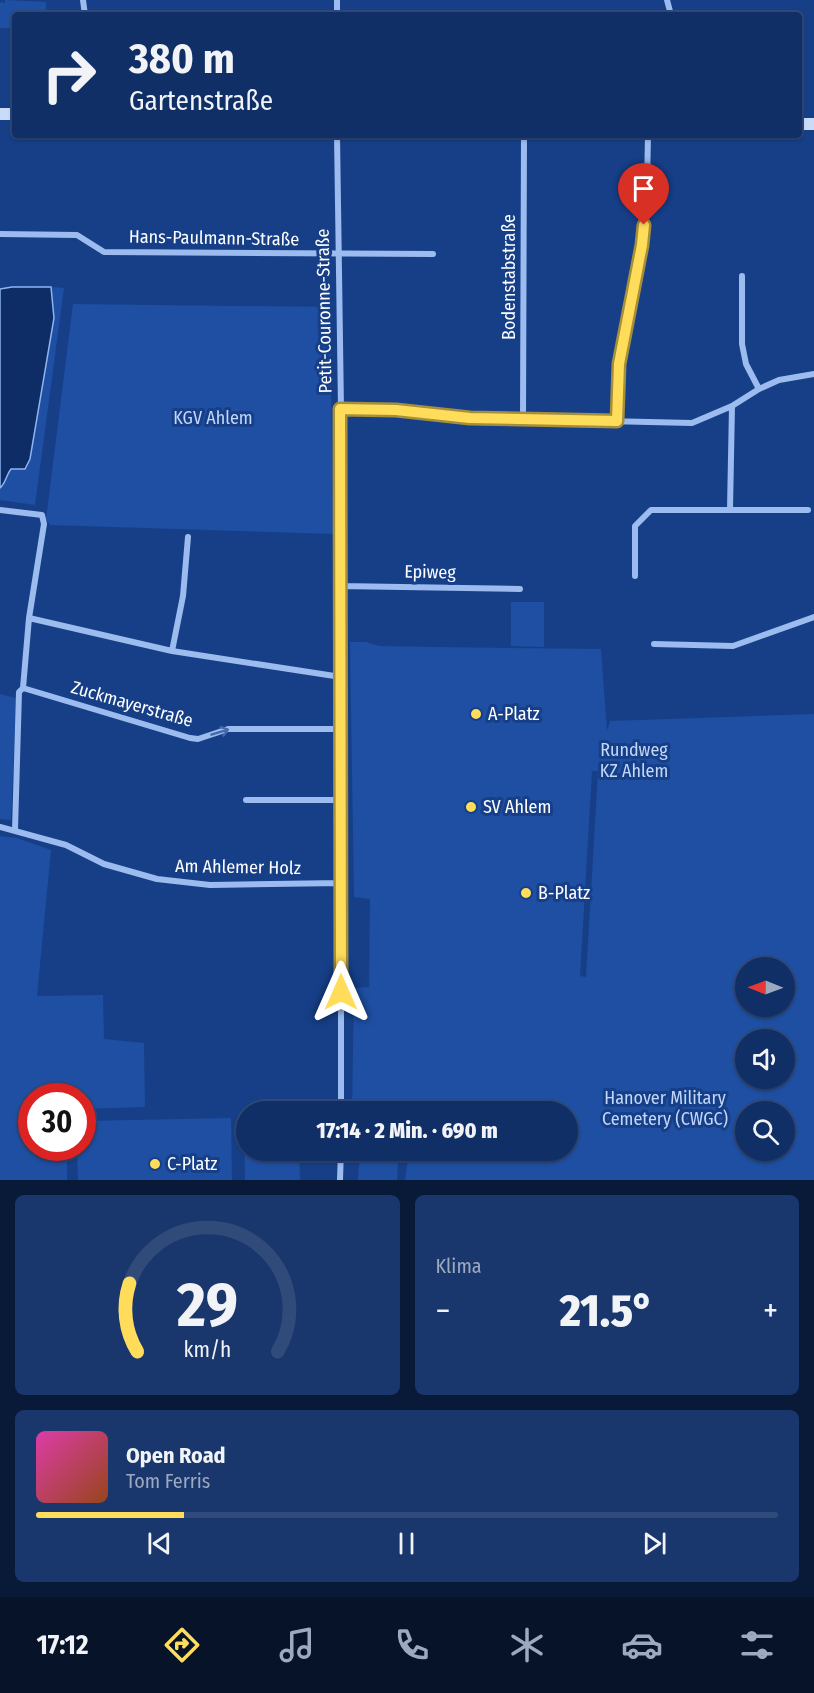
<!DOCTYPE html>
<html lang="de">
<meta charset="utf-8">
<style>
:root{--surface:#102f66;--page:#19376c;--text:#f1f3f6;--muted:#9ca9bf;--line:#304a7a;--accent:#ffdc5a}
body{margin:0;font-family:"Fira Sans Condensed",sans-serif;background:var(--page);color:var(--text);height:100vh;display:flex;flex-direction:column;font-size:22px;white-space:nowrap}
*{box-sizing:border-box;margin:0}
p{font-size:20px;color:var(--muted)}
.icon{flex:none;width:33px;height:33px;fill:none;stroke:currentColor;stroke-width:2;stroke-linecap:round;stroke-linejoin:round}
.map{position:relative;height:1180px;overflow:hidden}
.panel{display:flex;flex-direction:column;gap:15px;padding:15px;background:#091a38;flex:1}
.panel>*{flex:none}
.top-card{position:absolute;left:12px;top:12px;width:790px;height:126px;border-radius:6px;box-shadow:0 2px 4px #0004,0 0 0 2px var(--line);background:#102f66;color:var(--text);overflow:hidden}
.needle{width:39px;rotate:271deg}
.tools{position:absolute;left:735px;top:957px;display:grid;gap:12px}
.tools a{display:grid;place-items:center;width:60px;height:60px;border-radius:50%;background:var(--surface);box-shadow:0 2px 4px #0004,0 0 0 2px var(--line);font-size:30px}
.speed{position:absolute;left:18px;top:1083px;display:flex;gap:12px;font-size:30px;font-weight:700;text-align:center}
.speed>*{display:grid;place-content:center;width:78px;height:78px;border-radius:50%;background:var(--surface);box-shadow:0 2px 4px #0004,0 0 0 2px var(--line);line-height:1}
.speed .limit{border:9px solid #d22;background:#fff;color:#111}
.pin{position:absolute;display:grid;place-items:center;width:51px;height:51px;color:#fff;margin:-62px -26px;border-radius:50% 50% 50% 0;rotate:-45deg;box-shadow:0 0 6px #0007}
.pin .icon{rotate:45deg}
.me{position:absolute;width:66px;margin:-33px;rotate:0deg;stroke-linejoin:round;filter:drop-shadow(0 0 4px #0008)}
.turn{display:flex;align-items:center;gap:21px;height:126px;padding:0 18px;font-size:27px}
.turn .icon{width:78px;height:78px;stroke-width:2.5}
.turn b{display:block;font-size:42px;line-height:51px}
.big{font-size:45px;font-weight:800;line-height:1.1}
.panel .card{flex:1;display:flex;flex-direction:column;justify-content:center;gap:9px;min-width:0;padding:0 21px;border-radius:9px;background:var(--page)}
.panel .dial{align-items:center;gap:0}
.dial svg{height:156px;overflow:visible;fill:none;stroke:var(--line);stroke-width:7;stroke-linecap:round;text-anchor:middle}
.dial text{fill:var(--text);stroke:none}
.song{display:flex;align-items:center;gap:18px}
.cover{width:72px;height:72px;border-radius:9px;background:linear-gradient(135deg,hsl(320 70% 55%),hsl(20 70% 35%))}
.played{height:6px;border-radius:3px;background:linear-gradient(90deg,var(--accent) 20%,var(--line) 20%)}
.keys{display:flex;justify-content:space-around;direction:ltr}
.heat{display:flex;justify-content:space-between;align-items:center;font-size:33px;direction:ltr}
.panel .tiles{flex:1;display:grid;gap:15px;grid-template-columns:1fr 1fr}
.card:last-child{grid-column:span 2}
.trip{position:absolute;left:236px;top:1101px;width:342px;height:60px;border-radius:30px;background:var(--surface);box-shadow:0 2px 4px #0004,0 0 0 2px var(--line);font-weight:800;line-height:60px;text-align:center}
.dock{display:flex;height:96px;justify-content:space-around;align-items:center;background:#061329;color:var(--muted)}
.dock .icon{width:42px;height:42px}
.dock .on{color:var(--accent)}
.dock b{font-size:27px;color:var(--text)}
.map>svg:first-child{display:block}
.green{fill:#1e4fa2;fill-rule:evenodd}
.water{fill:#0e2c65;stroke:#8fb5f1;stroke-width:1.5}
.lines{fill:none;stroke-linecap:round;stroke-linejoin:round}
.street{stroke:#9cbbee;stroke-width:6}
.secondary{stroke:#cadbfa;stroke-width:12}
.oneway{stroke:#456aac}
.route-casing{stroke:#a68f3a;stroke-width:15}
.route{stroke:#ffdc5a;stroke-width:10}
.poi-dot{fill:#ffdc5a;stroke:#163f88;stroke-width:2}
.labels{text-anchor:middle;stroke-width:6;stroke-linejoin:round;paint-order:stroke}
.street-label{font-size:18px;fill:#fff;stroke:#163f88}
.park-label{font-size:18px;fill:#c2d7fa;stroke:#163f88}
.poi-label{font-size:18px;fill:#fff;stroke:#163f88;text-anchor:start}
</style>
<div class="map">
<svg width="814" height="1180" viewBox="0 0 814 1180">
<rect width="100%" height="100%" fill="#163f88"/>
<path class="green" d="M5 0 46 2V14L15 15V28H0V2L5 3Z
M51 287 64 288 35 505 0 500V488C12 478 1 467 25 469L30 459 54 318Z
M73 304 330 307 333 534 50 525 46 519Z
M511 602H544V647L511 646Z
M350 642H366L379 646 435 647 601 649 607 731 610 721 814 714V1180H405L409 1151 567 1150V1112L352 1111 354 988 369 987 370 899 354 897ZM592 771H598L586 977 580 976ZM746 968H784V1006H746ZM746 1040H784V1078H746ZM746 1112H784V1150H746Z
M0 694 16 698 11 820 0 819Z
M0 836 17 838 51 850 37 996 103 995 104 1039 144 1043 145 1107 83 1109 82 1096H32V1148H67V1180H0Z
M244 1114H246V1150L299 1151 300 1180H245Z
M231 1118 232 1180H78L77 1148H82L83 1121Z
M360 1151H399L397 1180H358Z"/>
<path class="water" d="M12 287H51L54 318 30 459 25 469H11C6 475 6 483 0 488V289Z"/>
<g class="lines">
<path class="street" d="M83 0 85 15
M337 0V15
M667 0 671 15
M337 135 341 409V1112
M0 234 77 235 104 252 433 254
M742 276V344L746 364 759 389
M341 409 396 410 470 418 692 423 732 406 759 389 779 380 814 374
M523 419 524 135
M617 421 619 364 642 245 647 186 648 135
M730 509 732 406
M0 510 42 515 44 524 29 618 23 688 19 692 15 830
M635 576V526L651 510H808
M340 586 520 589
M29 618 172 651 341 677
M654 644 733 646 814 617
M172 651 183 596 188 537
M23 688 190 738 198 739 228 729H341
M246 800H342
M0 827 66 845 104 864 157 879 210 885 341 883
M340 1180 341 1150"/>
<path class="secondary" d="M0 114H15
M800 124H814"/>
</g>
<defs><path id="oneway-shaft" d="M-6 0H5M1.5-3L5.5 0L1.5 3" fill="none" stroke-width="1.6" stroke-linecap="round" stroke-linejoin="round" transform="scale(1.5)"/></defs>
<use class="oneway" href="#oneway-shaft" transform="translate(220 732) rotate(-17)"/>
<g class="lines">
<defs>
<path id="route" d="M341 992 340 409 396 410 470 418 617 421 619 364 642 245 644 225"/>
</defs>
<use href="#route" class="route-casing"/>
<use href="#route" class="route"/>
</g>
<g class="poi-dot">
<circle cx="476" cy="714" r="6"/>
<circle cx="471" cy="807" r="6"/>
<circle cx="526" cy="893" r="6"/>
<circle cx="155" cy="1164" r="6"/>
</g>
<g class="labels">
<g class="street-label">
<text transform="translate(214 238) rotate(1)" y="6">Hans-Paulmann-Straße</text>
<text transform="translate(509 277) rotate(-90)" y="6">Bodenstabstraße</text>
<text transform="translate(324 311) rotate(-91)" y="6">Petit-Couronne-Straße</text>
<text transform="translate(430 572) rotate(1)" y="6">Epiweg</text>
<text transform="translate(132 704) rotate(16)" y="6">Zuckmayerstraße</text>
<text transform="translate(238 867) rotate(1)" y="6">Am Ahlemer Holz</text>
</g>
<g class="park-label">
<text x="213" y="424">KGV Ahlem</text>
<text x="634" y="756">Rundweg<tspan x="634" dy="21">KZ Ahlem</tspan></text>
<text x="665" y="1104">Hanover Military<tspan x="665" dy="21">Cemetery (CWGC)</tspan></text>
</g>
<g class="poi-label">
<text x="488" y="720">A-Platz</text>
<text x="483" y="813">SV Ahlem</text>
<text x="538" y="899">B-Platz</text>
<text x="167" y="1170">C-Platz</text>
</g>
</g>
</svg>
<div class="tools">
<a><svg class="needle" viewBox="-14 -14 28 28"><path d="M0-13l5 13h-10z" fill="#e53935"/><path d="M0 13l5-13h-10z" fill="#9ca9bf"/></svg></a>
<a><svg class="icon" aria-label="sound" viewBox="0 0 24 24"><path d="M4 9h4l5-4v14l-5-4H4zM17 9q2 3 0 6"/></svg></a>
<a><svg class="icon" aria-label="search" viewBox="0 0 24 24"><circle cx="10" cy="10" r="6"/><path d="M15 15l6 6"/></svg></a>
</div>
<div class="speed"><div class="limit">30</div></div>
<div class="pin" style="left:644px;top:225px;background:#d93025"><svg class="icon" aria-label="arrive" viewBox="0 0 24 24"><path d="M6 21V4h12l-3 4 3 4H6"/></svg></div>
<svg class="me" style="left:341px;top:992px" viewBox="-20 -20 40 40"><path d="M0-17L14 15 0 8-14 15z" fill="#ffdc5a" stroke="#fff" stroke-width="4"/></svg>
<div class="trip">17:14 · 2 Min. · 690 m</div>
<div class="top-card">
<div class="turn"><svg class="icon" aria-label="right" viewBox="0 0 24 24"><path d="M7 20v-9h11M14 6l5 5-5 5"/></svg><div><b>380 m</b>Gartenstraße</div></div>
</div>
</div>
<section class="panel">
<div class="tiles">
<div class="card dial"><svg viewBox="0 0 100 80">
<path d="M14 69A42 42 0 1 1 86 69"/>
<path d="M14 69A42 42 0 0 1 10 34" stroke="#ffdc5a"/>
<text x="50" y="56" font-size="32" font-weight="700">29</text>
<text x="50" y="72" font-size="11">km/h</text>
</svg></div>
<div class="card"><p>Klima</p>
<div class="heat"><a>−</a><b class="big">21.5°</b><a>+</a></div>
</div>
<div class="card">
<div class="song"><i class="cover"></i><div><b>Open Road</b><p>Tom Ferris</p></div></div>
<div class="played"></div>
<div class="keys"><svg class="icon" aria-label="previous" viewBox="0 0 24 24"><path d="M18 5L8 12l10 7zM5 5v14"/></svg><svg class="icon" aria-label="pause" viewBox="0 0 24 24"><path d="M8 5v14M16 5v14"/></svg><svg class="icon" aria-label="next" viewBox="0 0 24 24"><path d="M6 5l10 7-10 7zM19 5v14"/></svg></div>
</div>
</div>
</section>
<nav class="dock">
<b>17:12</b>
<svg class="icon on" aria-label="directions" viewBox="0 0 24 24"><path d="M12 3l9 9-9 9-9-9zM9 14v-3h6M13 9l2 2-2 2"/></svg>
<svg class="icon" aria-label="music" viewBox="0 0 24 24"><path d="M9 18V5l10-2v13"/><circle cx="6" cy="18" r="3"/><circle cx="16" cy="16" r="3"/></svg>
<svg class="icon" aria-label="phone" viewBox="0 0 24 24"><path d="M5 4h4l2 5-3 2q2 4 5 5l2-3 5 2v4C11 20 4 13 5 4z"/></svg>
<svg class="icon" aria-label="climate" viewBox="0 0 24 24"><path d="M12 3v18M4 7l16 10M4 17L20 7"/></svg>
<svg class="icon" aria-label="car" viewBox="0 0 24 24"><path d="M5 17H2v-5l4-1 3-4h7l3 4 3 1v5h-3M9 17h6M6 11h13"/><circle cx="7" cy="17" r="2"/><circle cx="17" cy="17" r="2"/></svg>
<svg class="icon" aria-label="filters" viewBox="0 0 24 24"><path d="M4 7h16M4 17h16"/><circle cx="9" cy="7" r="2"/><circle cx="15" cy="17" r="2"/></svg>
</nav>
